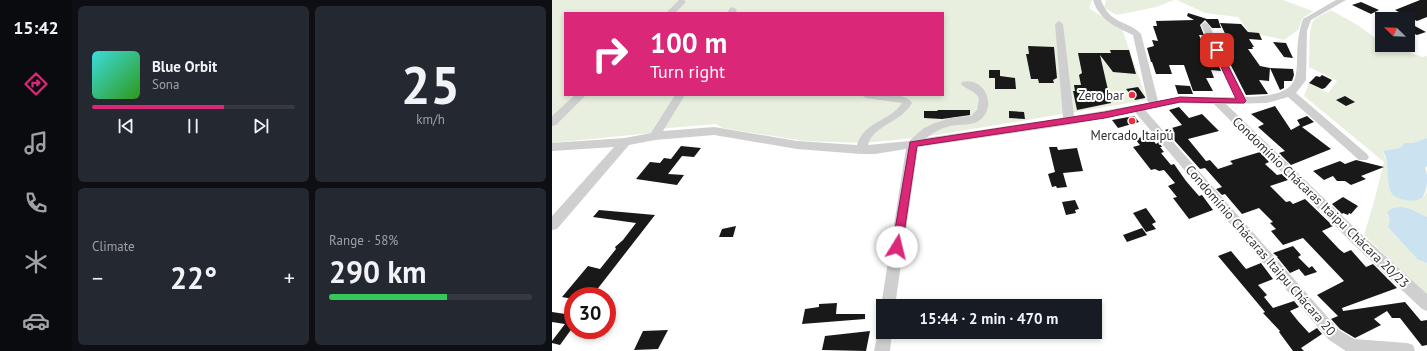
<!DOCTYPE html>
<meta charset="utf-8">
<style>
:root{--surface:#171b24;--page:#242831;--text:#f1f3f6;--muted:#9ea1a6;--line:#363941;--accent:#db2777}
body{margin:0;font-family:"PT Sans",sans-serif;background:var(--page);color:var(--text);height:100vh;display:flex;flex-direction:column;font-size:15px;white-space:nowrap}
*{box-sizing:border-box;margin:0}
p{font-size:13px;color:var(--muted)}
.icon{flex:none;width:22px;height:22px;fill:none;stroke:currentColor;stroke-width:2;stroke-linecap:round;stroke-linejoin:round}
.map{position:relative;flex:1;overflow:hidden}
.drawer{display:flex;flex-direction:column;gap:6px;padding:6px;background:#0d0f14;width:480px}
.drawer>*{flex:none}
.hud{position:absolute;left:12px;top:12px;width:380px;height:84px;border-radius:0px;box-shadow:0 2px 6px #0003;background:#db2777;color:#fff;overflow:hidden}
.needle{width:26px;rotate:293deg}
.buttons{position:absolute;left:823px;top:12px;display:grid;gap:8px}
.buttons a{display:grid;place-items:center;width:40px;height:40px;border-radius:0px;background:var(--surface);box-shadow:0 2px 6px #0003;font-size:20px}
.speed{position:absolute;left:12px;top:287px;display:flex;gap:8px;font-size:20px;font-weight:700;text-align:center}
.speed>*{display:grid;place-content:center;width:52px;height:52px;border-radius:50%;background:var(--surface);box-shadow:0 2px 6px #0003;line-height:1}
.speed .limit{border:6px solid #d22;background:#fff;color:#111}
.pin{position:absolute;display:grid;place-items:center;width:34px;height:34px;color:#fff;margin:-17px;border-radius:8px;box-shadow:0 2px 6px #0006}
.me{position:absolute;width:44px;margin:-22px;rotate:9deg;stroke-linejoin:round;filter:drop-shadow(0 0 3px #0008)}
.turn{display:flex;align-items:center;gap:14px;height:84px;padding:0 20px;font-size:18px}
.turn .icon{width:52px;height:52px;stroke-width:2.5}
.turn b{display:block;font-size:28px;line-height:34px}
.big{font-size:30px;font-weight:600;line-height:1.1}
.drawer .card{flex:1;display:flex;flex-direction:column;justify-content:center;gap:6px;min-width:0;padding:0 14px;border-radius:6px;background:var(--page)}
.drawer .dial{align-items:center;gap:0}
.dial b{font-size:52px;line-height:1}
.song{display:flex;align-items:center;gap:12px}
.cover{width:48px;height:48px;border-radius:6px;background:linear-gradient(135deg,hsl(180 70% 55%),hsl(110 70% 35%))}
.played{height:4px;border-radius:2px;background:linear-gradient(90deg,var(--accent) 65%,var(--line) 65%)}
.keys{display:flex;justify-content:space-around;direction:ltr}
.heat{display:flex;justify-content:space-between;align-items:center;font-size:22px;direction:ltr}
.charge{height:6px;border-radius:3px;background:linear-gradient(90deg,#34c759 58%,var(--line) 0)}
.drawer .tiles{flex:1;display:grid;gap:6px;grid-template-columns:repeat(2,1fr)}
.trip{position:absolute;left:324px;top:299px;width:226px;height:40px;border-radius:0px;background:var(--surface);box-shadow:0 2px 6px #0003;font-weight:600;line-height:40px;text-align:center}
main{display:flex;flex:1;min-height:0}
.menu{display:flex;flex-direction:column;width:72px;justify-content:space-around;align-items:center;background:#090b0e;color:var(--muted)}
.menu .icon{width:28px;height:28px}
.menu .selected{color:var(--accent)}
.menu b{font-size:18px;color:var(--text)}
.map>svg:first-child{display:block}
.green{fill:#e8efdf;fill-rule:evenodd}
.water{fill:#cbe2f0}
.building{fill:#191919}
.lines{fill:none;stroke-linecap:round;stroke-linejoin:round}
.minor{fill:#cfcfcf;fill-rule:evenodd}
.route{fill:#db2777;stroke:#8e194d}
.poi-dot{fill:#f32a3d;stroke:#fff;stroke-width:1.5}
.labels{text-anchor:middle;stroke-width:4;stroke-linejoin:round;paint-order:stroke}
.poi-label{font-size:13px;fill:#323232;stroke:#fff;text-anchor:end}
.street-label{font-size:13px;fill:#323232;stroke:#fff}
</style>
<main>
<nav class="menu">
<b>15:42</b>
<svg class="icon selected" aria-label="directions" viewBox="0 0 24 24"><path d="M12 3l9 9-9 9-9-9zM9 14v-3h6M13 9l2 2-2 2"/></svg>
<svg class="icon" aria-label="music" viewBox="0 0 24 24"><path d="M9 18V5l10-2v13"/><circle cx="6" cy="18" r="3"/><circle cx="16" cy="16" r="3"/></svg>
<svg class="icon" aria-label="phone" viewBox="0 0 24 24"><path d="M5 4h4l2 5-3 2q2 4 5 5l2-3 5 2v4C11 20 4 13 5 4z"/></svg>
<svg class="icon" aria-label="climate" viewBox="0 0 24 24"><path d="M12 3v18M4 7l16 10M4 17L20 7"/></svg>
<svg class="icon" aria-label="car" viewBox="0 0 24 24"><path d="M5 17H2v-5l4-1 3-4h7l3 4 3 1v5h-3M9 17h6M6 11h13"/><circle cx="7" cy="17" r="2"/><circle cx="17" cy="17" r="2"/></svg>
</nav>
<section class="drawer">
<div class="tiles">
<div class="card">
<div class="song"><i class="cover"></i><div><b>Blue Orbit</b><p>Sona</p></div></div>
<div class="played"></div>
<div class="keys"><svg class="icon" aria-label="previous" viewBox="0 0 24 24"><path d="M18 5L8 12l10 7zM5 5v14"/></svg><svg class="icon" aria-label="pause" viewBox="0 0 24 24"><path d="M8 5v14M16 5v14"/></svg><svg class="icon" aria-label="next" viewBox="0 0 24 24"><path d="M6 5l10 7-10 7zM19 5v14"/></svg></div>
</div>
<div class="card dial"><b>25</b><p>km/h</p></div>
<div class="card"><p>Climate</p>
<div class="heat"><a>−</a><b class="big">22°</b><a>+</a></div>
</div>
<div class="card"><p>Range · 58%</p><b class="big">290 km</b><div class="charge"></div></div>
</div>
</section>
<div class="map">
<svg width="875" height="351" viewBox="0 0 875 351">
<rect width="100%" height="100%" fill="#fff"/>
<path class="green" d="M0 0H540L537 8 570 29 595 100 372 137 312 143 252 141 170 128 164 124 105 129 99 133 0 143ZM13 13H391V95H13Z
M554 0H622L604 7 565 15 552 8Z
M625 0H731L761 11 750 19 746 30 732 40 697 32 686 17 653 13Z
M779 10 807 26 830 43V45H837L870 57 875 56V138L860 143H852L848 148 831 152 837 169 836 178 872 196 875 192V217L859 209 838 218 836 227 866 260 875 263V295L812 235 823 198 832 162 752 96 757 83 776 93 785 81 757 67C758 56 756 26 762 20 767 15 774 13 779 10Z"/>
<path class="water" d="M875 138V166L873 168C875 172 875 176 875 180 875 196 869 203 853 200 850 199 844 198 841 195 833 186 839 165 831 151L848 148 852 143H860Z
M849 207 859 209 875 217V263L866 260 836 227 838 218 835 212 841 208Z"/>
<path class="building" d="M868 0H875V17L865 21 843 10Z
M809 2 827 10 819 14 800 5Z
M636 13 655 19H666L669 28H660L653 20 648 25 652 35H647L654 51H660L669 71 659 70 662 78H654L661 91H641L632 65H617L620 74H604L600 62H599L595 48 602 46 600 40 606 41 601 26H605L604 21 642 20 635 16Z
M668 23 689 24 696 32 707 33 710 40 697 39 702 47H700L701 49H696L708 66 718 68 717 81 707 80 716 94 694 95 668 44H678Z
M861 25 874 32 865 35 856 31V27Z
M721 42 734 43 741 58 732 57Z
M476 46 502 47 505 78 501 80 502 83H487L486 79H479L474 54H477Z
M558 50H577L584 74 561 72 548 55 559 103 525 110 521 91H523L522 85H529L527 75 530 73 526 53H559Z
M718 68 741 69 742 75 740 81H732V88L728 90Z
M437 70H448V76L463 78 464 89H443V78H437Z
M770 75 780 80 773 88 770 89 757 83 764 76 768 77Z
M623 85 638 86 641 94H626Z
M586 87 593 97V98L583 100 574 89Z
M793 96 803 102 794 106 784 100Z
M723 106 739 130 748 125 745 120 755 116 762 122 750 127 779 149 739 165 727 153 733 151 706 127 712 124 699 114Z
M627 107 637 118 650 114 667 131 636 139 654 161 658 160 666 169 681 164 678 161 708 152 717 162 713 164 725 175 730 174 736 180 718 186 734 202 738 201 741 204 753 199 781 226 770 231 787 249 792 253 799 250 814 267 821 264 845 288 790 308 791 311 853 302 869 321 875 320V345L870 346 848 318H840L835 311 822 319 829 325 803 338 788 329 779 319 786 316 765 295 792 281 751 238 731 245 719 231 724 229 718 223 721 222 707 208 690 214 673 194 670 195 664 189 670 187 653 168 648 169 613 130 630 125 617 110Z
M386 110H418V115L390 119 372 118V111H385Z
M457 111 472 112 473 119 457 118Z
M582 116 587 122 566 128 560 120Z
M597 135 604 144 607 142 610 147H608L612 152 609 153 619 165 622 164 634 181 647 196 650 195 661 210 637 219 621 198 625 197 616 186 623 183 612 170 607 171 603 169 599 170 581 147 588 145 583 139Z
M129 146 149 148 142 157 130 156 116 174 132 175 125 185 84 179 98 162 108 163 112 158 119 159Z
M497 147H505L506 150 525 148 531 171 511 173 515 187 505 188 504 186 500 187 496 174 503 172Z
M804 160 832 167 809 176 814 179 799 185 793 181H785L781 176 772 180 761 171 788 161 793 164Z
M791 197 806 206 799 214 797 213 796 215 791 213 790 214 780 204Z
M523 200 527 209 523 210 524 213 514 215 510 202Z
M594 208 604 222 600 224 604 229 594 232 581 213Z
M47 210 103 215 40 296H21V299L10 297 36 266 48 269 64 249 63 247 71 240 84 223 41 217Z
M184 226 181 237H167L170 229Z
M590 228 595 235 575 242 571 235Z
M741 246 749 255 746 257 757 268 760 266 765 272 753 276 747 269 738 273 725 257H726L721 253Z
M679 251 694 269 709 263 721 279 706 285 715 295 712 297 721 308 742 301 747 307 738 311 746 321 757 333 765 328 770 334 749 348 752 351H741L727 332 728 331 711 313 713 312 666 256Z
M285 303 284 314H313V319L250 324 253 309 267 307V304Z
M0 312 20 315 21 314V327L8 345 0 343V341L13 324 0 322Z
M116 330 106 349 82 350 91 331Z
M318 331 314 351 270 350 273 336Z"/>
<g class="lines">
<path class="minor" d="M127 0H132L134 2 123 13H114Z
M541 0H549C558 25 576 20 589 34L606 101C633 96 657 97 683 97L649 25 653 22 657 25 693 97C768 95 734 68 751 19L784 0H794L759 20 755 31 754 80 744 93 815 154 817 157 815 160H807L736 97 715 103 674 104 808 233 875 294V311L870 309 798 241 662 104 627 103 593 110 787 330 802 339 855 343 861 345 863 351H794L777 340 583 112 517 125 366 147 343 306H331V311L329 306 354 149 323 154H309L245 149 162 135 103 140 77 145 5 229 0 230V216L62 147 0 151V143L73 138 99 133 123 95H133L111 131 162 127 245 141 305 145C313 120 338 122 350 103L314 98 309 95C322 95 353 91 360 103 349 123 321 125 316 145L357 141 372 128 383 123 399 118 419 116 425 110 427 99C424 90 414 90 409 84L410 82C432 76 446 106 428 120 421 126 408 124 398 126 389 128 381 133 374 138L511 118 503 24 507 21 511 24 522 116 596 103 581 35C564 27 547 20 541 0Z
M181 7 185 10 183 13H175L178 8Z
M23 95H34L4 125 0 126V116Z
M331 325V332H340L338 351H322L327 327Z"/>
</g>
<path class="route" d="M665 48 668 50 694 101 692 103 628 102 553 118 365 146 350 247 349 250H342L340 247 358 142 553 112 628 97 684 99 661 50Z"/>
<g class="poi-dot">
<circle cx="580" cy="95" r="4"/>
<circle cx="580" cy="121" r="4"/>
</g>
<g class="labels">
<g class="poi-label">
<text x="572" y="100">Zero bar</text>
<text x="580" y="140" text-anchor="middle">Mercado Itaipú</text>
</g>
<g class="street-label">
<text transform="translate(769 202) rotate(44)" y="5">Condomínio Chácaras Itaipu Chácara 20/23</text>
<text transform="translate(709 250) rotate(49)" y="5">Condomínio Chácaras Itaipu Chácara 20</text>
</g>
</g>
</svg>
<div class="buttons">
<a><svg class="needle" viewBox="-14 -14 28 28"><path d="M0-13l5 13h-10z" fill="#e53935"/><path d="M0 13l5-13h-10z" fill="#9ea1a6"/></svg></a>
</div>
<div class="speed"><div class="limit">30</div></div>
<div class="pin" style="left:665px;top:50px;background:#d93025"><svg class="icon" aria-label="arrive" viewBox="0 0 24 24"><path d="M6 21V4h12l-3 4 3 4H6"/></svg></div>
<svg class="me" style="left:345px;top:247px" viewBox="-20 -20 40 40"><circle r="19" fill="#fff"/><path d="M0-13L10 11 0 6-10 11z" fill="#db2777"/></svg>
<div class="trip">15:44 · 2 min · 470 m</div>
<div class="hud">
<div class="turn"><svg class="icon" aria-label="right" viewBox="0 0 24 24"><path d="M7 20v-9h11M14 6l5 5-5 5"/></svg><div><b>100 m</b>Turn right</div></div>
</div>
</div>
</main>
